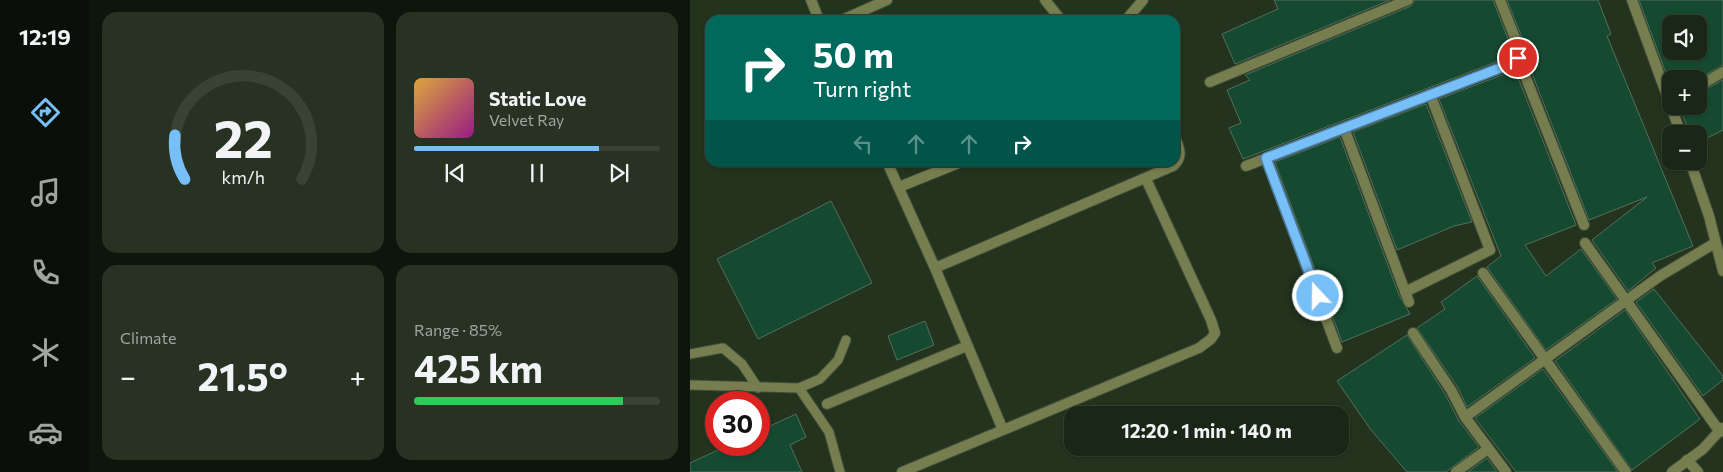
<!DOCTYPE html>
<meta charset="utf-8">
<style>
:root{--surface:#1a2616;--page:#273223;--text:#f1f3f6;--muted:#9fa5a1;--line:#384335;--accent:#77bff7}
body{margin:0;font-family:Commissioner,sans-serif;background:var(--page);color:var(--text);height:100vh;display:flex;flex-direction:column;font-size:19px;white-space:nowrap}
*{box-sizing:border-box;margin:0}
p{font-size:16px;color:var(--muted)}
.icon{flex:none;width:28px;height:28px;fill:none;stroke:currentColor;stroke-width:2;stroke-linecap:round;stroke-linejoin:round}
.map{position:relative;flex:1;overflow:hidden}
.drawer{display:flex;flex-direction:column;gap:12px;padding:12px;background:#0e150c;width:600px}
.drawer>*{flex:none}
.top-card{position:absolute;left:15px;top:15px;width:475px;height:152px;border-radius:15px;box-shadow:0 1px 4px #0004,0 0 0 1px var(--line);background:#00695c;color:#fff;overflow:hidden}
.controls{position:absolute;left:972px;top:15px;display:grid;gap:10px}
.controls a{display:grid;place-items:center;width:45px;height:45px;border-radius:10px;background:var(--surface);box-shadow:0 1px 4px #0004,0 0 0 1px var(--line);font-size:25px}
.speed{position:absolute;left:15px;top:391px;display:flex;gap:10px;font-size:25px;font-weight:700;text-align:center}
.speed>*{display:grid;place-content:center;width:65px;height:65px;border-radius:50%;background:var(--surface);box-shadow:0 1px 4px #0004,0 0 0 1px var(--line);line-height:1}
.speed .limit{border:8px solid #d22;background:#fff;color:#111}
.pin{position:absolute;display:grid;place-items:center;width:42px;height:42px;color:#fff;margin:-21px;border:2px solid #fff;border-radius:50%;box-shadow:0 1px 5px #0007}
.me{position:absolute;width:55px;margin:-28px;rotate:339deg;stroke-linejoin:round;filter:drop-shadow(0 0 4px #0008)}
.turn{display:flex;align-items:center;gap:18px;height:105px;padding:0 25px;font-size:22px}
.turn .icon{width:65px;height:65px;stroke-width:2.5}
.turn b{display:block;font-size:35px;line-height:42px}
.lanes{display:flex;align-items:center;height:48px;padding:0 25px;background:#0003;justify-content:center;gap:25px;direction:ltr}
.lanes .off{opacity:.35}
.big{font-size:38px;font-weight:700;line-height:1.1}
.drawer .widget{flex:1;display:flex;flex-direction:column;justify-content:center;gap:8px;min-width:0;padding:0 18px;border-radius:15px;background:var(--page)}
.drawer .dial{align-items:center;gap:0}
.dial svg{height:130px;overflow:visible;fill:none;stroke:var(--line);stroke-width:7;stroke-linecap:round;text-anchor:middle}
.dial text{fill:var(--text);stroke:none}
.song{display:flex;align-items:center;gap:15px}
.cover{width:60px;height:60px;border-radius:8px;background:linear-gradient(135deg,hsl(40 70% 55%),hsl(310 70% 35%))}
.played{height:5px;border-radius:2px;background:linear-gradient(90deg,var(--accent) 75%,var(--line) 75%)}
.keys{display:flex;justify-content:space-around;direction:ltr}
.heat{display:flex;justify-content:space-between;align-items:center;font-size:28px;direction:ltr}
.charge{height:8px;border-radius:4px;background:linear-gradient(90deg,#34c759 85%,var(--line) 0)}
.drawer .tiles{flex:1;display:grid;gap:12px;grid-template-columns:repeat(2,1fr)}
.trip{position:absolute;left:374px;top:406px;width:285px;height:50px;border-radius:15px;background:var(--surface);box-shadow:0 1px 4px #0004,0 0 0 1px var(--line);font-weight:700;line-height:50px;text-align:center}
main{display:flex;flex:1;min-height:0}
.menu{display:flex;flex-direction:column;width:90px;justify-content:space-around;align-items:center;background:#0a0f09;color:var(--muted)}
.menu .icon{width:35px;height:35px}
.menu .current{color:var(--accent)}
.menu b{font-size:22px;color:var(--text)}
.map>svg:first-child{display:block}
.building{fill:#164a30;stroke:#536f5e;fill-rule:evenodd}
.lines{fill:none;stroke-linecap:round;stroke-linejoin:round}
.lane-casing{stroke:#404f3a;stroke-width:11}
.street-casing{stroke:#404f3a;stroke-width:12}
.lane{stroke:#767d4f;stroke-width:9}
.street{stroke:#767d4f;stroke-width:10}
.route-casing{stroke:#4d7ca1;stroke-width:12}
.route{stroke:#77bff7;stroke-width:9}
</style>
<main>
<nav class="menu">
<b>12:19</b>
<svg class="icon current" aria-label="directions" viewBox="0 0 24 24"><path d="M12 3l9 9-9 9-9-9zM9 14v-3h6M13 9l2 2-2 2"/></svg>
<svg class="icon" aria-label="music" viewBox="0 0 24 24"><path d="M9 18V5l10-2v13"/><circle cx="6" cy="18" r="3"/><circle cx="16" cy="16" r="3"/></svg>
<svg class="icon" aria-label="phone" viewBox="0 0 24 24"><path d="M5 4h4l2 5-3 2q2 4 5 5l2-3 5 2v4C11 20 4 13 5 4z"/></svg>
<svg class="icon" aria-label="climate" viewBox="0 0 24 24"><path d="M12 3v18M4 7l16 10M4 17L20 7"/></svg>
<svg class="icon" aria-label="car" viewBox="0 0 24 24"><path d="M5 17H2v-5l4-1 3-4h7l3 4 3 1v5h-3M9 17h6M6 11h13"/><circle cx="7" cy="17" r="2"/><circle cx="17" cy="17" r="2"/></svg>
</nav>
<section class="drawer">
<div class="tiles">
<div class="widget dial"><svg viewBox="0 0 100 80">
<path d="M14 69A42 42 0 1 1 86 69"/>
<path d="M14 69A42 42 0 0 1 8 42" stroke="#77bff7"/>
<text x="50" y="56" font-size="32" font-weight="700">22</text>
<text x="50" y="72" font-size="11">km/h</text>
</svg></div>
<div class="widget">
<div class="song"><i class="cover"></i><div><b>Static Love</b><p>Velvet Ray</p></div></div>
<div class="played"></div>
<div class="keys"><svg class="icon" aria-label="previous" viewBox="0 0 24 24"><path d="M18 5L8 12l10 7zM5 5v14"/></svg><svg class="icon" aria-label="pause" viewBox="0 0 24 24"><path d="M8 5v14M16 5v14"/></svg><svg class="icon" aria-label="next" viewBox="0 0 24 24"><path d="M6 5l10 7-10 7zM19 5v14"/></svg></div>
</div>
<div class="widget"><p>Climate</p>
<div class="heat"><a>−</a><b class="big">21.5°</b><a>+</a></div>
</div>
<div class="widget"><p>Range · 85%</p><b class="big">425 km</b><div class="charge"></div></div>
</div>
</section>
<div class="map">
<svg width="1033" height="472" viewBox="0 0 1033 472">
<rect width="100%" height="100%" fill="#23331d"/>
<path class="building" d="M584 0H700L545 64 532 34 588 9Z
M725 0H803L823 52 819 57 553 159 539 128 551 123 537 90 560 80 555 75 721 6Z
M817 0H908L921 34 917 36 1003 246 962 263 966 268 938 291 902 240 957 197 899 220 836 58 837 50Z
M949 0H1033V65L1008 79H981V87ZM981 24H1009V51H981Z
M825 70 886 225 835 245 856 276 891 249 927 299 856 350 797 267 811 256 749 99Z
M1033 80V130L1009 142V134H1001L989 108 1009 106V93Z
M736 104 782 222 764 226 707 250 663 132Z
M650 137 709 295 720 314 652 342 585 162Z
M141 201 182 283 68 339 27 259Z
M787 276 845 358 777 407 767 386 727 328 755 309 751 302Z
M964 289 1033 376V380L1013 396 946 302Z
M935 310 1010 419 942 470 865 361Z
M235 321 244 345 207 360 198 336Z
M717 335 755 394 769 421 789 447 756 472H717L681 430 647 381Z
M853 369 928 472H826L785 418Z
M106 414 116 437 100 445 112 472H0V463L39 445H69V431Z
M797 458 807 472H778Z"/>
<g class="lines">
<defs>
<path id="lane" d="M0 354 33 348 52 364 68 388
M0 385 109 388 130 379 148 360 156 340
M109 388 139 432 150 472"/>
<path id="street" d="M121 0 129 20
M355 0 371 20
M942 0 991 134
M152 20 197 0
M422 20H436L453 0
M828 58 894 225
M520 82 718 0
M1009 86 1033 72
M654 128 719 302
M576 158 647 348
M1000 161 1019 216 1033 271
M197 162 245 268 313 430 212 472
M556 166 823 63 831 53 810 0
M209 187 271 162
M895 243 1030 432
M245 268 483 166C493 157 490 150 485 137
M793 273 936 472
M715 292 800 250 740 94
M723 333 761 390 775 417 816 472
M137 404 277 346
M775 417 970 276 1025 243
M313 430 509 348 521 339 525 333 521 320 456 179
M997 460 1008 472
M766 472 798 449
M982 472 1013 449 1032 428"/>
</defs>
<use href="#lane" class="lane-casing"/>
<use href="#street" class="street-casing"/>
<use href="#lane" class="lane"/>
<use href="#street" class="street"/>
</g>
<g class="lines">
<defs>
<path id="route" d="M628 296 576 158 823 63 828 58"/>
</defs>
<use href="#route" class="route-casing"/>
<use href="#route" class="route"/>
</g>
</svg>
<div class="controls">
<a><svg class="icon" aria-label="sound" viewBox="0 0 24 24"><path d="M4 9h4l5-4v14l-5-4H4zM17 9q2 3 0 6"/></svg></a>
<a>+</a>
<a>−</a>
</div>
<div class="speed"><div class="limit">30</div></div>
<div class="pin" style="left:828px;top:58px;background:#d93025"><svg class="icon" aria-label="arrive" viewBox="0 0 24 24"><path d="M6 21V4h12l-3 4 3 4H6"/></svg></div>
<svg class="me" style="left:628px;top:296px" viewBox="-20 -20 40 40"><circle r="17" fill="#77bff7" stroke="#fff" stroke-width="3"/><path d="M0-11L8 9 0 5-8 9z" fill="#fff"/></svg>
<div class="trip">12:20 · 1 min · 140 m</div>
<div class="top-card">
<div class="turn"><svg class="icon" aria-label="right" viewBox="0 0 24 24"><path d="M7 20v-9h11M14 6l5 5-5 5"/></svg><div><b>50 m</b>Turn right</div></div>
<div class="lanes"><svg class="icon off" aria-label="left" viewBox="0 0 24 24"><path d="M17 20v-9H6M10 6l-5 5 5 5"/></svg><svg class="icon off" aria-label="ahead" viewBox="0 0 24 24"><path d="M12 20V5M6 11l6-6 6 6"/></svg><svg class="icon off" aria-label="ahead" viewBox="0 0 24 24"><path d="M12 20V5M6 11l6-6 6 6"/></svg><svg class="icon" aria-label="right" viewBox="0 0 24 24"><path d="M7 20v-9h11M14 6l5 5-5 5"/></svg></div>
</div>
</div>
</main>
